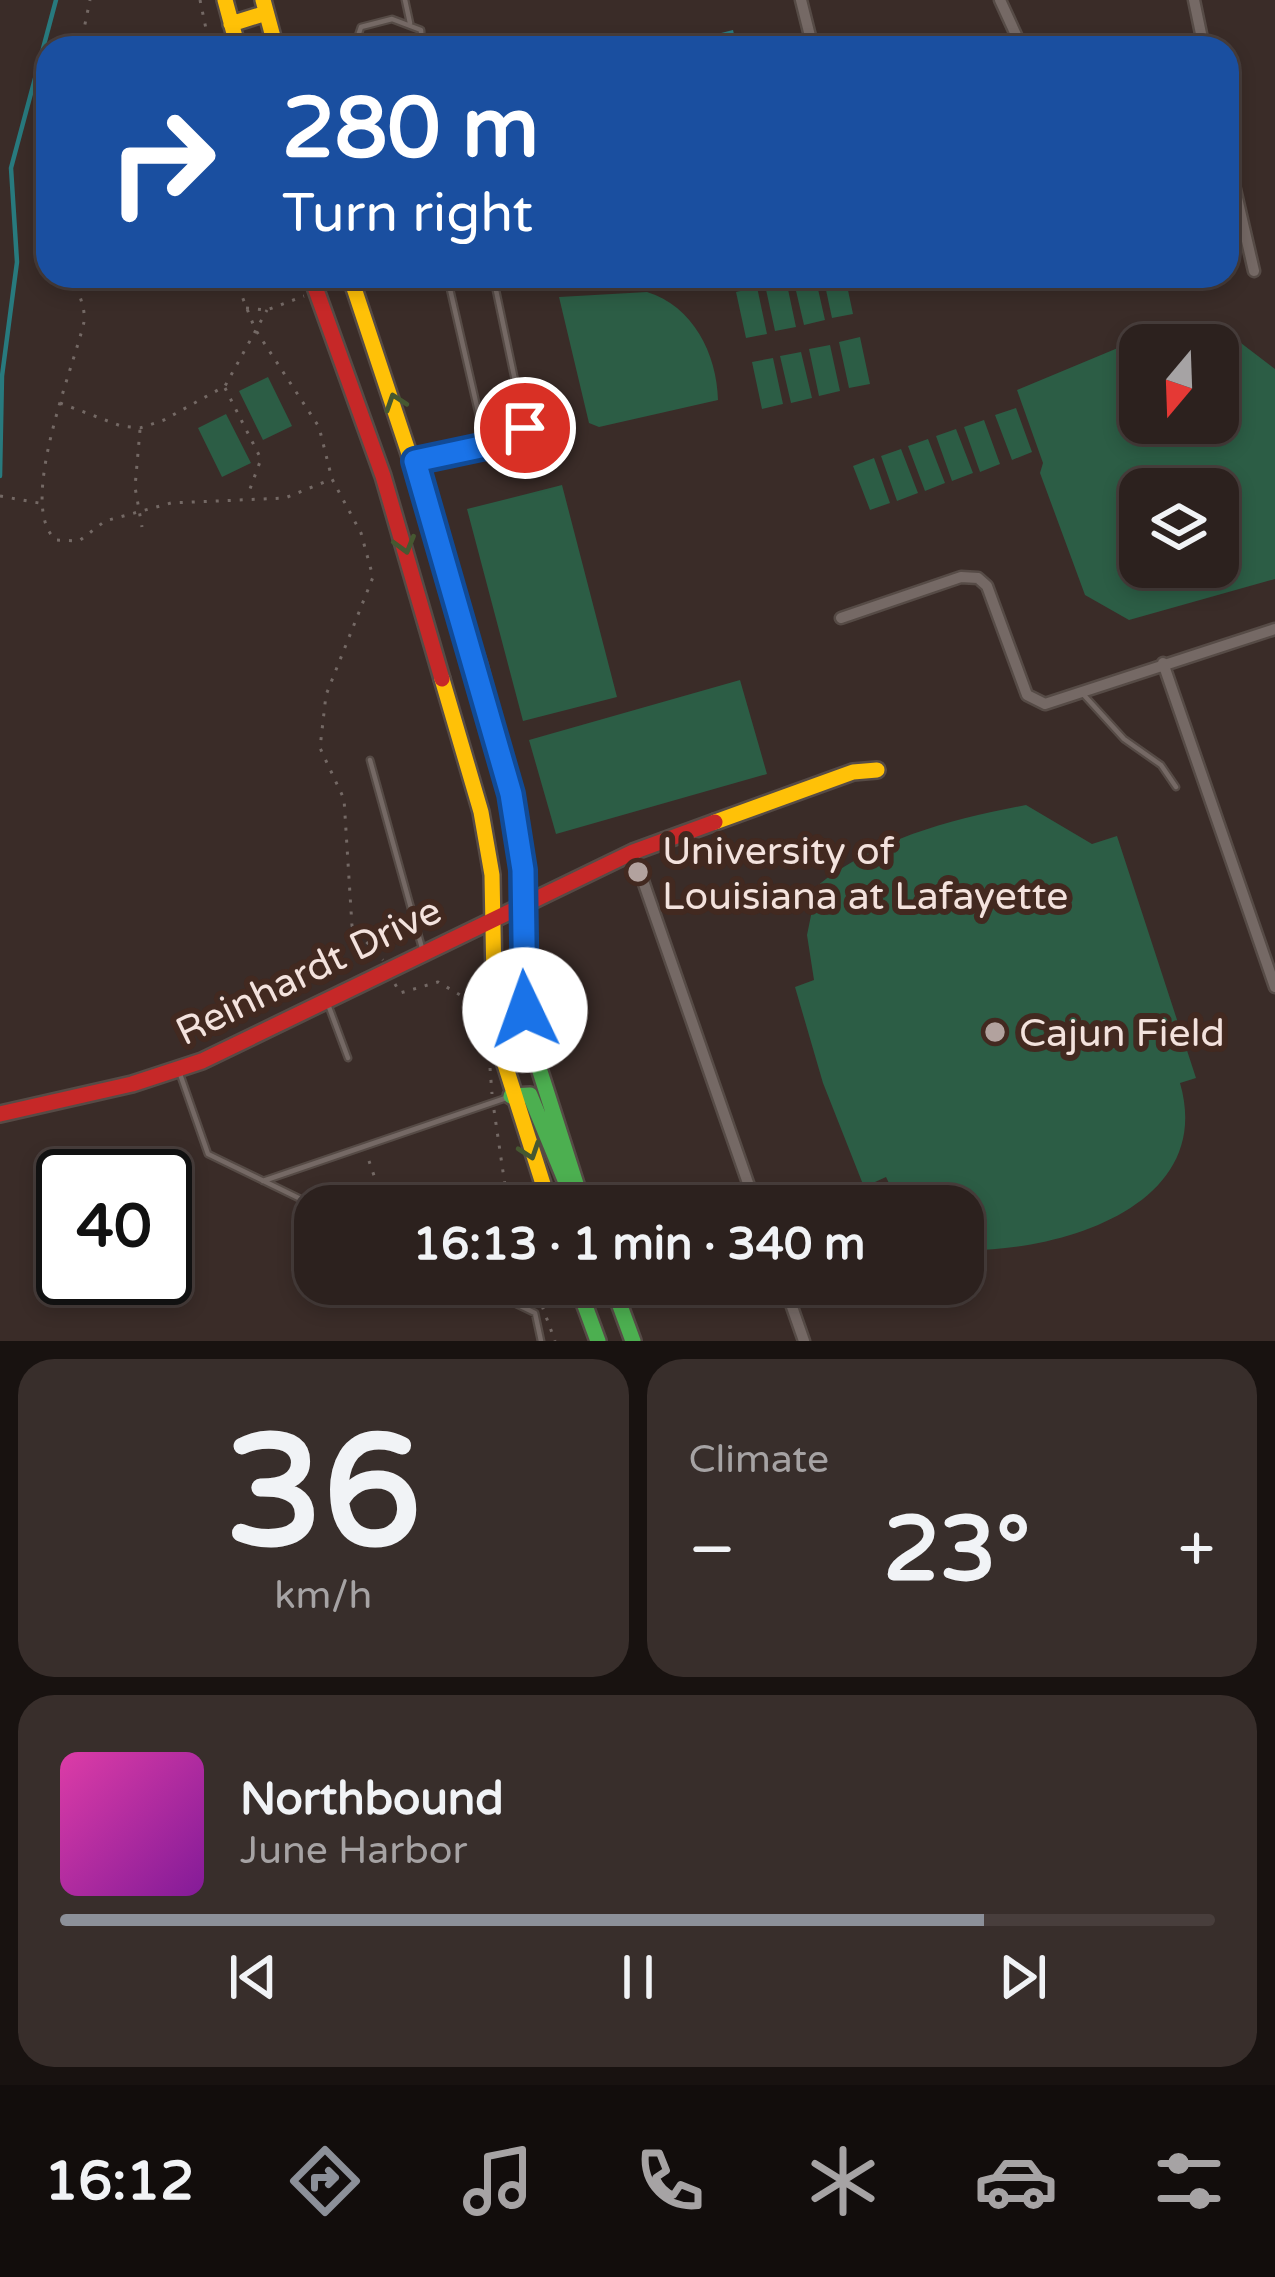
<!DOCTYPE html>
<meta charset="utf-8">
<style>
:root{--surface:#2c211e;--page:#382e2b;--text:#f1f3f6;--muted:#a6a3a4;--line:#483e3c;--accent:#8c9099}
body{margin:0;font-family:"Varela Round",sans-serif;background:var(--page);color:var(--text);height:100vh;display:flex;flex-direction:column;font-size:45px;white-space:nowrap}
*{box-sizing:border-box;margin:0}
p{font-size:39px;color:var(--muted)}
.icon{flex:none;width:66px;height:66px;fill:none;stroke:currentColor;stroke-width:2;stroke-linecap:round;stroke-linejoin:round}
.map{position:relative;height:1341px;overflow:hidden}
.details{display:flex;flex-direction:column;gap:18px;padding:18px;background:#181210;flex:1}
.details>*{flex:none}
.hud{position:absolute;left:36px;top:36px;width:1203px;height:252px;border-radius:36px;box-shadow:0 6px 18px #0003,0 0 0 3px var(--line);background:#1a4fa0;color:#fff;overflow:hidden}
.needle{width:78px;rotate:199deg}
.controls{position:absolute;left:1119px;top:324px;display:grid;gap:24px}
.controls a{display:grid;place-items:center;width:120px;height:120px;border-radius:24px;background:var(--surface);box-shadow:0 6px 18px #0003,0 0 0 3px var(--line);font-size:60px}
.speed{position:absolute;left:36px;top:1149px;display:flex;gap:24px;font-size:60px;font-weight:700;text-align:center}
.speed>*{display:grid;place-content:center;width:156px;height:156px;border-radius:50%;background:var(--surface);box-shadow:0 6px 18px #0003,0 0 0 3px var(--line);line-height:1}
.speed .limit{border:6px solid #111;border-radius:18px;background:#fff;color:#111}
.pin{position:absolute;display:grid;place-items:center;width:102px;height:102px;color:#fff;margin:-51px;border:6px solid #fff;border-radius:50%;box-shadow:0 3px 12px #0007}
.me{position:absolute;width:132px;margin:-66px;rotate:357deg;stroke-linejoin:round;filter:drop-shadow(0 0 9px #0008)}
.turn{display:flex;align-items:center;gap:42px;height:252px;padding:0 48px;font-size:54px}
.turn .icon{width:156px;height:156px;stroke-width:2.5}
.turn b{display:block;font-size:84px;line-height:102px}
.big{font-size:90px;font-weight:700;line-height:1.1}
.details .widget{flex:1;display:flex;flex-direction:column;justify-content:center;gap:18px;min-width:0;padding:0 42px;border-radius:36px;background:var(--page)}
.details .dial{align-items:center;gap:0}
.dial b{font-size:156px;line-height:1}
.song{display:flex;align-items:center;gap:36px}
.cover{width:144px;height:144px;border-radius:18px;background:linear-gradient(135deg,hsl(320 70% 55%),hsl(290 70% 35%))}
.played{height:12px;border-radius:6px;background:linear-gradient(90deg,var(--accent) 80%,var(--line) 80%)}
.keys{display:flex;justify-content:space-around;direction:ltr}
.heat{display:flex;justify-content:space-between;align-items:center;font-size:66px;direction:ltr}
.details .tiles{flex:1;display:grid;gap:18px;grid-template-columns:1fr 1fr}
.widget:last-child{grid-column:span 2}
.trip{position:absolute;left:294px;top:1185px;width:690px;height:120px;border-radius:36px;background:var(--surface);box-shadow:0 6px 18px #0003,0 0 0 3px var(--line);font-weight:700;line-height:120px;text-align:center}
.dock{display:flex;height:192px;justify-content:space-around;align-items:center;background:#120d0c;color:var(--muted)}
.dock .icon{width:84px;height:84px}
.dock .selected{color:var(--accent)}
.dock b{font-size:54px;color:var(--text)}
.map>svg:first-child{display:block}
.green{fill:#2c5d45;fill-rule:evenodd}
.water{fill:url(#water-ripples)}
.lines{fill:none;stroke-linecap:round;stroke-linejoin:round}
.stream{stroke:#287a7e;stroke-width:4.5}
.lane-casing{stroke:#564b46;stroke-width:9}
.street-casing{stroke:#564b46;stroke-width:15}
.fast-casing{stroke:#564b46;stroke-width:20}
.slow-casing{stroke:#564b46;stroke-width:20}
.jam-casing{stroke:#564b46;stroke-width:20}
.path{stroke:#746965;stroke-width:3;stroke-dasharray:3 9;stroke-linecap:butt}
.lane{stroke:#756965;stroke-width:4.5}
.street{stroke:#756965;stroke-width:10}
.fast{stroke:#4caf50;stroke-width:15}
.slow{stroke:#ffc107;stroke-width:15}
.jam{stroke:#c62828;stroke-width:15}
.oneway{stroke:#465831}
.route-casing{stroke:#114b97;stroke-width:30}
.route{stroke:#1a73e8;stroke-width:21}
.poi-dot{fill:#b2a29e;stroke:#422920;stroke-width:4.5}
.labels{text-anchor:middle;stroke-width:12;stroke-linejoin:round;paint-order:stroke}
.poi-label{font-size:39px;fill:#f3e2dd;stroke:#422920;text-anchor:start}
.street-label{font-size:39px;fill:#f3e2dd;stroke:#422920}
</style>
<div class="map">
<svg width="1275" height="1341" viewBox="0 0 1275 1341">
<defs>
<pattern id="water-ripples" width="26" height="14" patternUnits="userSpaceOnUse" patternTransform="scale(3)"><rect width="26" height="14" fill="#287a7e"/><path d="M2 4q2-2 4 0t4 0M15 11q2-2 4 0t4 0" fill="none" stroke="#376263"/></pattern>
</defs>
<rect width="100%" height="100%" fill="#3a2c28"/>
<path class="green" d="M815 276 825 320 804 325 793 278Z
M823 276H845L853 314 832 318Z
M786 280 796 327 775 331 765 285Z
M757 287 767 334 746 338 736 292Z
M647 292C693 306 717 354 718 400L599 427 589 423 559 297Z
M1203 328 1237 340 1275 369V579L1129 620 1085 595 1040 473 1043 463 1017 390 1125 345ZM1140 345H1218V423H1140ZM1140 489H1218V567H1140Z
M860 337 870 384 849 388 839 342Z
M830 345 840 391 819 396 809 349Z
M801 352 812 398 791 403 780 356Z
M773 358 783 404 762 409 752 362Z
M268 377 292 426 263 440 239 391Z
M1016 408 1032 452 1012 460 995 415Z
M226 414 251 463 222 477 198 428Z
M984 420 1000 464 980 472 964 427Z
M956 429 973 473 952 481 936 436Z
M928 439 945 483 925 491 908 446Z
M901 449 918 493 897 501 881 456Z
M874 458 890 503 870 510 853 466Z
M562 485 617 697 523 721 467 509Z
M740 680 767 774 556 834 529 740Z
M1026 805 1092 844 1117 836 1196 1078 1180 1083C1216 1207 1058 1252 963 1250V1206H900L886 1177 864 1187 823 1083 795 987 814 980 807 935 817 886C877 838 952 819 1026 805Z"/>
<path class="water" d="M733 30 737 48H691L690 41Z"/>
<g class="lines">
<path class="stream" d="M0 476 2 376 17 262 11 168 56 0"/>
<defs>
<path id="lane" d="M405 0 410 23
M354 48 361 27 392 19 421 30 422 48
M447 276 486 446
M421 460 514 440 525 428 493 276
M1083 694 1124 739 1161 765 1176 787
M370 760 422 948
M329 1007 348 1058
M180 1074 208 1154 315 1206
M263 1181 506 1098
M475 1284 535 1313 541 1341"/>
<path id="street" d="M801 0 813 48
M1000 0 1022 48
M1194 0 1204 48
M1227 155 1254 271
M841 618 961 577 978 578 987 586 1027 695 1045 704 1275 629
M1163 663 1275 987
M633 852 756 1206
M784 1284 804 1341"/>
<path id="fast" d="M521 893 530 1040 583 1206
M511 1096 530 1095 565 1180
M577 1284 598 1341
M612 1284 633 1341"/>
<path id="slow" d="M225 0 238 48
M263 0 276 48
M231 24 266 13
M350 276 479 665 512 798 521 893
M442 679 481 812 492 875 495 1033 550 1206
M715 822 853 772 877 770"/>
<path id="jam" d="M311 276 383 476 442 679
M0 1114 132 1084 202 1061 633 852 715 822"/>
</defs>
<use href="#lane" class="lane-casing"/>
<use href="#street" class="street-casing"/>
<use href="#fast" class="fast-casing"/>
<use href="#slow" class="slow-casing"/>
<use href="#jam" class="jam-casing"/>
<path class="path" d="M200 0 210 48
M80 48 90 0
M202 48 204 32
M72 276C77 290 86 307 84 322 74 367 16 506 56 540L79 541 105 521 171 503 285 498 332 479
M234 276 255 329 319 427 332 479 361 533 373 577 326 695 320 748 344 799 352 926 383 960
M246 308 267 310 304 296
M225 388 261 459 247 497
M60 403 121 426 140 428 164 420 225 386 267 310
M140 430 135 487 142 527
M0 496 39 503
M395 984 400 993 438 982 479 1006
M490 1068 492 1094
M494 1110 508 1206
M369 1161 380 1193
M396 1201 431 1190
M364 1206 378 1201
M534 1284 555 1341
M510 1290 526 1284"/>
<use href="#lane" class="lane"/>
<use href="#street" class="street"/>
<use href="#fast" class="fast"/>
<use href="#slow" class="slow"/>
<use href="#jam" class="jam"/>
</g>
<defs><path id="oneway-chevron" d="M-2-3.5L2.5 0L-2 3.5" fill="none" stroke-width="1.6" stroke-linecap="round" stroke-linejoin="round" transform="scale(3)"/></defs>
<g class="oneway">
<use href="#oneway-chevron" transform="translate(395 402) rotate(-109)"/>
<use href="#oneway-chevron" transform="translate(405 545) rotate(74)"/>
<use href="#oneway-chevron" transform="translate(530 1151) rotate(71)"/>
</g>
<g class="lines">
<defs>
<path id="route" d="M525 428 514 440 415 461 511 794 523 870 525 1010"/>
</defs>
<use href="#route" class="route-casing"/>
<use href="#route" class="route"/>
</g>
<g class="poi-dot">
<circle cx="638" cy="872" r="12"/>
<circle cx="995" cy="1032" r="12"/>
</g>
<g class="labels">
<g class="poi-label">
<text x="662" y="864">University of<tspan x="662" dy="45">Louisiana at Lafayette</tspan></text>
<text x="1019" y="1046">Cajun Field</text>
</g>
<g class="street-label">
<text transform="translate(308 970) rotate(-26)" y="14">Reinhardt Drive</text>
</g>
</g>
</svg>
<div class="controls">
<a><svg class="needle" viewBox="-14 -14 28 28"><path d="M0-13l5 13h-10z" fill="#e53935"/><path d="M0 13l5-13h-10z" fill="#a6a3a4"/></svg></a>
<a><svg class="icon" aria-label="layers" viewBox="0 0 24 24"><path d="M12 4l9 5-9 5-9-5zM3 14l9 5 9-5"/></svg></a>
</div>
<div class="speed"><div class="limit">40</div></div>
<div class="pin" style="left:525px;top:428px;background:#d93025"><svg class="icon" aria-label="arrive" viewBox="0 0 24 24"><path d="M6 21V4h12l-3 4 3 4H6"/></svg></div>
<svg class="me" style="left:525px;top:1010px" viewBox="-20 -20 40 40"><circle r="19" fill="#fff"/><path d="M0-13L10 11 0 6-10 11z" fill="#1a73e8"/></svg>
<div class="trip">16:13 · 1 min · 340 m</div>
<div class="hud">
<div class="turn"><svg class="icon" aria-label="right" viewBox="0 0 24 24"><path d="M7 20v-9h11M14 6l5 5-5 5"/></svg><div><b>280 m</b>Turn right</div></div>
</div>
</div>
<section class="details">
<div class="tiles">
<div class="widget dial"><b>36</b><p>km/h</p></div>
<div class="widget"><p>Climate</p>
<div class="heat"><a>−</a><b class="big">23°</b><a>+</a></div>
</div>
<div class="widget">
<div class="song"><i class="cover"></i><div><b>Northbound</b><p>June Harbor</p></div></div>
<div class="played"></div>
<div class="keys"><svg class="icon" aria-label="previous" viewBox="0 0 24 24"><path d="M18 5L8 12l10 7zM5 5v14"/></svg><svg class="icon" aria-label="pause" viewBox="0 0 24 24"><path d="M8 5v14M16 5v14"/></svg><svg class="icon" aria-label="next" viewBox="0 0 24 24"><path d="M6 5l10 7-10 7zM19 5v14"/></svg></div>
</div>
</div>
</section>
<nav class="dock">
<b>16:12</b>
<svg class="icon selected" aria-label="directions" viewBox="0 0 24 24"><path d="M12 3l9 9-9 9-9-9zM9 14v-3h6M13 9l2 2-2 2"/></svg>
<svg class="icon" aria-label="music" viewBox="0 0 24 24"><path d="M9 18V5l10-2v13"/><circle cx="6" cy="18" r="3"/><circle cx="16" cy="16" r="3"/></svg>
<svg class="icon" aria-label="phone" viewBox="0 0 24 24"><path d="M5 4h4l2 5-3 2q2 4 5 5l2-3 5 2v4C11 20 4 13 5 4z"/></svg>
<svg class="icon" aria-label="climate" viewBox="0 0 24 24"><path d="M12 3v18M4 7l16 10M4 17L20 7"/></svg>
<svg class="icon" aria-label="car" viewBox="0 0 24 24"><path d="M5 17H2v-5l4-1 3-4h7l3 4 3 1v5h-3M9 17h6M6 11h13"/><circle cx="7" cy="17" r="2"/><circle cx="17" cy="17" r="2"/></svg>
<svg class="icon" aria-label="filters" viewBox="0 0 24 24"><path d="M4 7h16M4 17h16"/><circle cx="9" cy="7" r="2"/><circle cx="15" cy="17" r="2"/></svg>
</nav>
